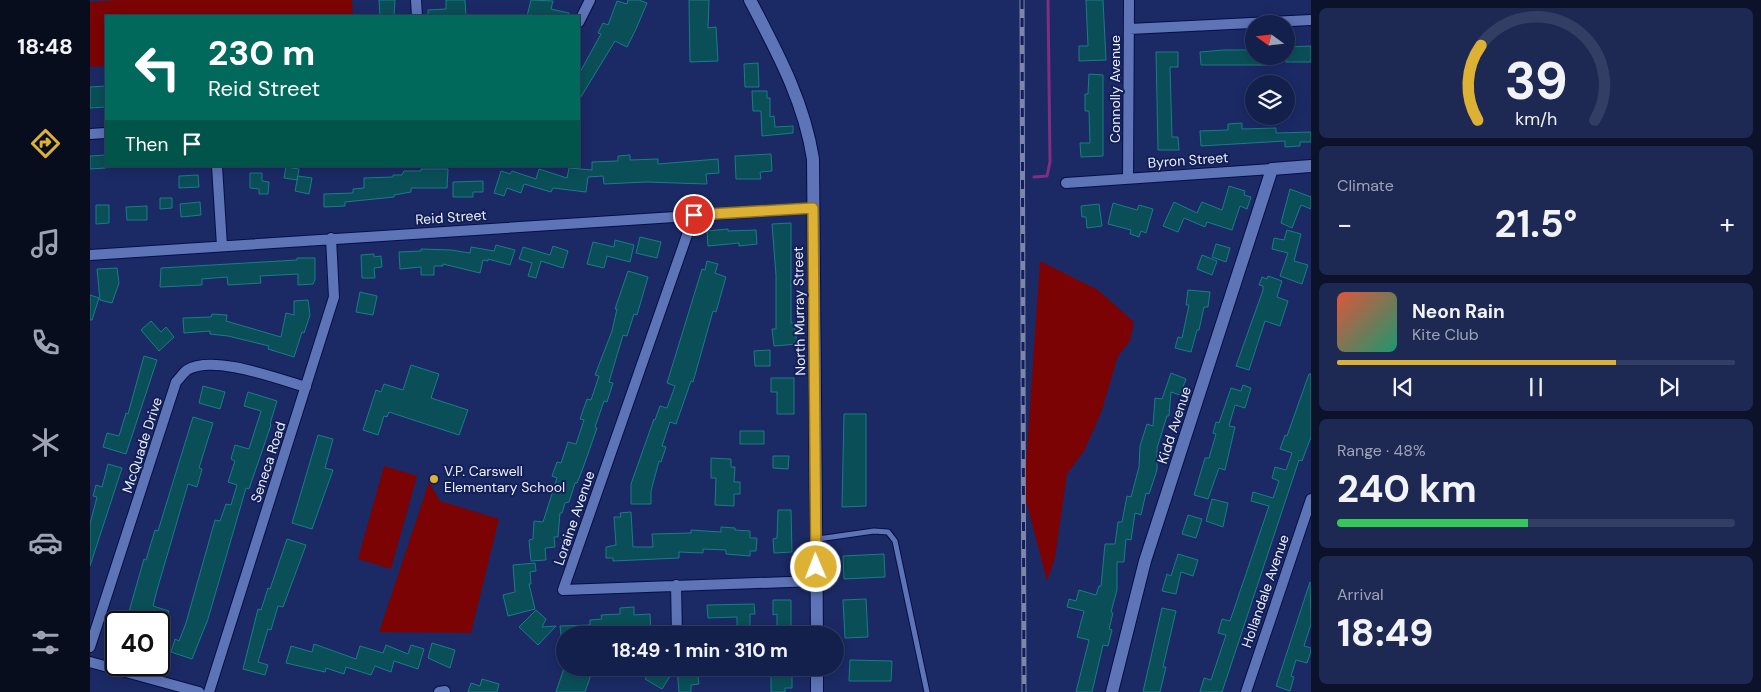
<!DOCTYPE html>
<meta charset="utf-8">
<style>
:root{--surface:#14204c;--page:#1d2853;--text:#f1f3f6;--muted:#9da3b5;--line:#333e64;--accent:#ddb133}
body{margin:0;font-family:"DM Sans",sans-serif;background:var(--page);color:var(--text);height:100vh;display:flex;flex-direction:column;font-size:19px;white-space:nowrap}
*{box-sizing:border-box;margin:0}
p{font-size:16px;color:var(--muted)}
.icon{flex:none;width:28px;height:28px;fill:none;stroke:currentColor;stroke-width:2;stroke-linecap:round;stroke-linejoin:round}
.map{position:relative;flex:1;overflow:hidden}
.drawer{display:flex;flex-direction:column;gap:8px;padding:8px;background:#0b122a;width:450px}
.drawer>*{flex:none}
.hud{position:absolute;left:15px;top:15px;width:475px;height:152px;border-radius:0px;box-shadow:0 2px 12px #0003,0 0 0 1px var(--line);background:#00695c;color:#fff;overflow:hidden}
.needle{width:32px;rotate:285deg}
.tools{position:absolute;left:1155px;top:15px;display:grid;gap:10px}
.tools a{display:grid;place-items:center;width:50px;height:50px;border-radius:50%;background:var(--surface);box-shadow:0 2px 12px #0003,0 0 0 1px var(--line);font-size:25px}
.speed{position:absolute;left:15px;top:611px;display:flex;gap:10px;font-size:25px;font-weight:700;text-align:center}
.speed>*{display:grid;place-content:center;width:65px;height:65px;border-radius:50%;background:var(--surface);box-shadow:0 2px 12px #0003,0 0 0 1px var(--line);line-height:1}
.speed .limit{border:2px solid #111;border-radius:8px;background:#fff;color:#111}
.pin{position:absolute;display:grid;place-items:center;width:42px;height:42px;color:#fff;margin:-21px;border:2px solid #fff;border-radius:50%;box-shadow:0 1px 5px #0007}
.me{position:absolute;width:55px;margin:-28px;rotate:359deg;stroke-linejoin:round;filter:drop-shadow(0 0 4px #0008)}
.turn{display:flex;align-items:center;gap:18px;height:105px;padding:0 20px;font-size:22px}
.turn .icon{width:65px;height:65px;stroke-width:2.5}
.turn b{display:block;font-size:35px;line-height:42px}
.then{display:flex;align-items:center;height:48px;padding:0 20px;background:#0003;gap:10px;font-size:19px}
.big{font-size:38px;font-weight:700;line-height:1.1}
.drawer .widget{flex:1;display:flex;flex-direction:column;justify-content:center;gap:8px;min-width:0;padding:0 18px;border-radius:8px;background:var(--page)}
.drawer .dial{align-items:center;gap:0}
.dial svg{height:130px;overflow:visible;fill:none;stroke:var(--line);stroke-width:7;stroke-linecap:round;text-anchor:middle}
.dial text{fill:var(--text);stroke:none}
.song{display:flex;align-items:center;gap:15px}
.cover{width:60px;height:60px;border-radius:8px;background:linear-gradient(135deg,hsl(10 70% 55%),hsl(160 70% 35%))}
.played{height:5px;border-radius:2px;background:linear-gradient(90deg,var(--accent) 70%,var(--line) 70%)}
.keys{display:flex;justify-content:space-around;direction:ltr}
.heat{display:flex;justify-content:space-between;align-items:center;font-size:28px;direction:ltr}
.charge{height:8px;border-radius:4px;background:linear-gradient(90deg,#34c759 48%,var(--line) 0)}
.trip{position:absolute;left:466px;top:626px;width:288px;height:50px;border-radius:25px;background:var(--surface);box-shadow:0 2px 12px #0003,0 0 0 1px var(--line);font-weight:700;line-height:50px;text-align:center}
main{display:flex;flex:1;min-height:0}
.menu{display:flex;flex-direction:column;width:90px;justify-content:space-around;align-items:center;background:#080d1e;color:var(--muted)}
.menu .icon{width:35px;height:35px}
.menu .on{color:var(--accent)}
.menu b{font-size:22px;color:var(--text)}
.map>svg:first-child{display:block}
.green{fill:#7c0304}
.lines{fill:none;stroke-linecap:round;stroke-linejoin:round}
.stream{stroke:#812e80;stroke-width:3}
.building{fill:#0a4f57;stroke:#1c7b88}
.service-casing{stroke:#070e48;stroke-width:7}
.minor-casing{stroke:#070e48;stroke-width:12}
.tertiary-casing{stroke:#070e48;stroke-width:14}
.service{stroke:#5d74b6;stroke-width:5}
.minor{stroke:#5d74b6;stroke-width:10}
.tertiary{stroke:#5d74b6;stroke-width:12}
.rail-casing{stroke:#7e87aa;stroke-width:5}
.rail{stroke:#121f59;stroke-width:3;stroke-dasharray:9;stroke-linecap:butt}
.route-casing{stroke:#907321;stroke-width:12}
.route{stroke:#ddb133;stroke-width:9}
.poi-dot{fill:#ddb133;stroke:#121f59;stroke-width:2}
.labels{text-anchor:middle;stroke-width:4;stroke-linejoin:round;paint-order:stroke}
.street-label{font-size:14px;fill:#edf0f8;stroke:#121f59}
.poi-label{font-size:14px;fill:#edf0f8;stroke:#121f59;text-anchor:start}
</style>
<main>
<nav class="menu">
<b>18:48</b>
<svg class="icon on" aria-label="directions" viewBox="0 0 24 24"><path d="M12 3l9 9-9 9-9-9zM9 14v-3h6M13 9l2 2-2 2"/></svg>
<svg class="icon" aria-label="music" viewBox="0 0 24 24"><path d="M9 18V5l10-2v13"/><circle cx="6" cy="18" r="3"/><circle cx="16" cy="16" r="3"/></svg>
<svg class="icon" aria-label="phone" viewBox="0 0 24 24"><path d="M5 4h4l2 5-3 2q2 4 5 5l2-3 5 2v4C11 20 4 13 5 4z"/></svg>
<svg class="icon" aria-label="climate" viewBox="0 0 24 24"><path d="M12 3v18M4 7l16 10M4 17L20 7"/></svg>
<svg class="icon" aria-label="car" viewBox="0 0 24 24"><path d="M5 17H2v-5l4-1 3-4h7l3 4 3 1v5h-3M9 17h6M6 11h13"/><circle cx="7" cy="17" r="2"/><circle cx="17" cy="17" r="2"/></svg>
<svg class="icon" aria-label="filters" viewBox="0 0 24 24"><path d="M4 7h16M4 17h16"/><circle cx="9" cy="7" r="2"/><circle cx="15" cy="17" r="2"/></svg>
</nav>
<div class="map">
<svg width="1221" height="692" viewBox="0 0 1221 692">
<rect width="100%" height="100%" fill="#1b2a65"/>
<path class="green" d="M27 0H262L263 16H16V66L0 67V2Z
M950 261 1008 290 1044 322 1040 341 1028 356 1011 413 994 451 977 474 965 558 957 581 934 493Z
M294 466 327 476 301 569 268 559Z
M339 482 350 501 409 519 381 633 289 632Z"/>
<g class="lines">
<path class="stream" d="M944 177 957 176 960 162 958 0"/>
</g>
<path class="building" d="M289 0H305L304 16H290Z
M356 0H375L376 16H338V10L356 9Z
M441 0 463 1 461 9 479 13V16H437Z
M538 0H549L557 3 546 29 537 47 525 41 489 100V74L511 34 508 33 513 23 518 25 527 1 537 4Z
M599 0H619L618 28 626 27 628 61 600 62Z
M996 0H1013L1016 60 989 61V46H998Z
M1221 46V62H1196V47Z
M1133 50H1164V56H1177L1178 65H1111L1110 52Z
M1066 52H1088V67H1080L1082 137H1088L1089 150H1068Z
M668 63 669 87H655L654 64Z
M999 74 1013 75V156L991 157 990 143H1000L999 111H995V94H998Z
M16 86V107L0 108V87Z
M662 91H677V98H680V117L684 116 685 127 703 126V133L672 136 671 111H663Z
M1152 123V129L1186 128V133L1221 132V142H1210V146L1195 147V141L1111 146 1110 131 1138 130V124Z
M681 154 682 171 670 172 671 179H646L645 156Z
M16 155V168L0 169V156Z
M540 155V160L568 159V164L628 159 629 173 616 174 617 184 556 182 514 184 513 176 498 177 496 192 463 188 461 192 434 184 431 193 417 188 414 196 404 193 411 171 420 174 422 171 446 179 449 169 477 178 479 168 502 170V162L528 161V156Z
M196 167 209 169 207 180 194 178Z
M331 169H358L357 188H321V192L304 195V197L255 202V206L234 207V194L263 193V189L274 188V178L303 177V175H312L314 171H331Z
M160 173H172V181L179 182 178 194H169V189L160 188Z
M108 175 109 187 89 188V176Z
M208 176 222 178 219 194 205 191Z
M393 181V192H383V197H363V182Z
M1139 186 1155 191 1154 195 1161 197 1157 209 1150 206 1142 230 1117 222 1115 227 1094 218 1088 232 1073 226 1084 202 1107 213 1112 202 1132 210Z
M1200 189 1221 197V209L1211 205 1202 228 1191 223Z
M70 198H82V208L70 209Z
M110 202 111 215 91 217 90 204Z
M1023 203 1047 210 1049 205 1063 209 1056 233 1051 231 1049 237 1040 234 1041 230 1018 224Z
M1009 204 1012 226 997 228 996 217H992L991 206Z
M6 205H19V223L6 224Z
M57 206V220H37L36 207Z
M701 223V323H704L707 344 684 346 682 329H686V275L682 224Z
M638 229V231L666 230 667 244 649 246V243L618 246 617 231Z
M1197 230 1211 234 1204 261 1218 265 1212 284 1190 276 1198 253 1182 249 1184 238 1194 240Z
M550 237 571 242 567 258 546 253Z
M525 240 544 245 540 262 517 256 514 268 497 264 503 242 524 247Z
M1126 244 1140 248 1136 262 1122 257Z
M406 245 425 250 420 265 398 259V261L393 260 390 273 353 264V266H344V275H331V267L310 269 309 252 331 251V249L361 250 380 253 381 247 404 251Z
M463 246 478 251 473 268 451 261 446 278 438 276 442 263 429 259 433 247 460 255Z
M284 254V257L291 256 292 267 284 268 285 278H272L271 255Z
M1112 255 1127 261 1122 275 1107 269Z
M207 258H225V280L223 284 208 285V274L170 276 171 283 138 285 137 277 112 279V285L70 287 71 268 207 260Z
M617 261 628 264 625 273 636 277 626 312 623 311 603 382 601 381 586 424 580 422 572 446 576 447 571 462 569 461 561 491V504H541V484L564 419 565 420 570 406 577 408 585 386 577 383 612 269 615 270Z
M27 268 29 283 22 303 10 300 7 269Z
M538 271 558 277 547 315 544 314 537 336 533 335 519 382 523 383 517 402 514 401 505 427 507 428 493 468 487 483H485L479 502 475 503 472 513H470L468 537H464L465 547 455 548 456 560 441 561 439 540 443 539 444 521 453 522 467 478 462 476 467 462 471 463 478 442 486 444 494 420 490 419 497 399 501 400 509 376 505 375 522 331 527 309H525Z
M1178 276 1192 281 1187 297 1198 301 1190 326 1175 321 1159 370 1146 366 1173 290V286L1169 285 1172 277 1177 279Z
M1098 290 1120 292 1118 307H1114L1109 330H1107L1101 352 1085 348 1088 337 1092 338 1099 305H1096Z
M270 292 287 296 283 315 266 312Z
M0 295 9 298 2 320H0Z
M218 300 220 315 214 333 212 332 204 357 178 349 179 346 138 336 120 334V331L94 333 93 318 121 317 122 314 137 315 136 321 191 337 196 313 204 315V301Z
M61 321 71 332 76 327 84 337 69 351 51 330Z
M680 350V366H665L664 351Z
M54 356 67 360 36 454 13 447 17 433 29 436 36 413 38 414Z
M321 365 349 374 341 398 378 410 369 435 299 412 297 417 294 416 288 435 273 430 286 390 291 392 294 384 313 390Z
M1081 373 1096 379 1090 395 1081 392 1079 416H1077L1067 448V470L1059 494 1056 493 1051 515 1045 513 1041 540 1036 539 1034 562H1027V590L1021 612 1023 613 1019 629 1022 630 1018 646 1013 645 1002 692H986L999 640 987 637 994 611 977 607 979 599 986 601 989 590 1006 595 1009 586H1011L1015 544H1025L1028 522H1032L1037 496 1041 497 1049 467 1050 446 1057 424 1063 426 1065 398 1072 399Z
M1219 374H1221V437L1212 461 1209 460 1132 692H1110L1114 678 1121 680 1136 635 1128 633 1132 619 1140 621 1179 506 1161 501 1163 492 1183 498 1189 481 1182 478 1185 467 1196 470 1202 453 1190 449 1195 435 1197 436Z
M681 378H704V414H687V392H681Z
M1153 385 1161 388 1155 408 1145 405 1139 426 1145 427 1135 470 1129 468 1118 499 1104 495 1115 458H1119L1126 434 1123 433 1126 422 1129 423 1141 388 1151 391Z
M113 386 135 392 130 409 109 403Z
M158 392 187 401 180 424 181 425 159 489 156 488 118 619 102 659 81 652 85 639 89 641 96 623 125 520 130 521 136 504 141 505 147 485 138 482 145 461 141 459 145 445 159 449 171 411 154 406Z
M754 414H776V506L752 507Z
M103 417 123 423 109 468 112 469 107 487 98 484 67 590 63 606 79 611 75 622 61 617 59 622H36L54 559 56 560 65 530 68 531Z
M650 431H674V444H650Z
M228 435 243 439 235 468 243 470 222 529 202 523Z
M683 456H699L698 469 683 468Z
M621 458 641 459V467H645L644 482H650V494H644V506L625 505 626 478H621Z
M18 464 32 468 0 566V524L7 497 3 496 6 485 12 487Z
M1122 499 1138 503 1133 527 1116 521Z
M688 510H701L702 552 684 553 683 539 687 538Z
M541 512 543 547H563L562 534 601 533V530L631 532V527L645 528V530L660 531V538H667L666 551H660V556L636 554V550L613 549V553L589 552V558L523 561V558H516V547L526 545 524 517H531L530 513Z
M1098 515 1112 519 1106 538 1092 534Z
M197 539 216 545 193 607 188 606 181 630 178 629 168 662 178 665 175 675 153 669 168 609 171 610 178 588 180 589Z
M794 554 795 577 754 579 753 556Z
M1088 554 1108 560 1103 576 1091 572 1086 594 1072 591 1077 574 1081 576Z
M445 563 446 571 440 572 441 584H439L445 609 418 616 413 595 425 592 423 565Z
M1220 582 1221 624 1214 646 1221 648V651L1217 663 1206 660 1201 676 1204 677 1200 691 1186 686Z
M776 599 778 637 755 638 753 600Z
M683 600H701V635H687V614L683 615Z
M664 604 665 614H660V628H647V617L618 618 617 605Z
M544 607V615L560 614 561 634 471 635 470 626 500 625V620L512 619 511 615 530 614V608Z
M1072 608 1086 611 1073 667H1076L1070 692H1053Z
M446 610 456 619 452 627 466 626 448 645 429 627Z
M342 643 365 650 360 668 338 658Z
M224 644 266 659 270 646 293 653 296 645 318 654 321 645 334 649 328 669 304 661 301 672 285 666 281 675 256 667 254 674 236 668 235 672 196 663 201 646 222 652Z
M760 660 802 661 801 681H759Z
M474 668H488L502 672 495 692H466Z
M562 668H585L572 689 555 679Z
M587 668H597L598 671 607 670 609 684 601 685V692H589Z
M702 674V688H695V692H681V675Z
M392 679 409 684 407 692H378L381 683 390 686Z"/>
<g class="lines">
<defs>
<path id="service" d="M728 539 784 531 798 532 805 541 837 692"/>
<path id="minor" d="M326 0 327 16
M489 22 500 0
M1039 29 1221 20
M0 134 16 133
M127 166 132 246
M1038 178 1039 0
M976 183 1182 169
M604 215 473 590 726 581
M0 255 723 208
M586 585 587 635
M0 647 86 382C90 378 93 373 97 370 123 354 188 379 216 387
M0 662 109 692
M119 692 244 297 241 238
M349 692 355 691
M1156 692 1221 499"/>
<path id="tertiary" d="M660 0C687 52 714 101 723 159L727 635
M727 668V692
M1022 692 1055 561 1182 169 1221 166"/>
</defs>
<use href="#service" class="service-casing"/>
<use href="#minor" class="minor-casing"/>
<use href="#tertiary" class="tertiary-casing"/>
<use href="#service" class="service"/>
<use href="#minor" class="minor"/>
<use href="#tertiary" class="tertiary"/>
<defs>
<path id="rail" d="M932 0 934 692"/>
</defs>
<use href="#rail" class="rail-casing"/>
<use href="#rail" class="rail"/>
</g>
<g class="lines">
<defs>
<path id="route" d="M604 215 723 208 726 567"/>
</defs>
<use href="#route" class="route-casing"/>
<use href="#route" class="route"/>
</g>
<circle class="poi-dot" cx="344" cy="479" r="5"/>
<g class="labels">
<g class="street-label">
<text transform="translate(1025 89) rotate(-90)" y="5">Connolly Avenue</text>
<text transform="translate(1098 160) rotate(-4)" y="5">Byron Street</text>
<text transform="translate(361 217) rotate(-4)" y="5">Reid Street</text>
<text transform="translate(709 311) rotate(-91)" y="5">North Murray Street</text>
<text transform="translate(1084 425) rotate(-72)" y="5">Kidd Avenue</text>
<text transform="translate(52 445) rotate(-72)" y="5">McQuade Drive</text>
<text transform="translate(178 462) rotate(-72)" y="5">Seneca Road</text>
<text transform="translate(484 518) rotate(-71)" y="5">Loraine Avenue</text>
<text transform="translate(1175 591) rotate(-71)" y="5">Hollandale Avenue</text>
</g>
<g class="poi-label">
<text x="354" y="476">V.P. Carswell<tspan x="354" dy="16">Elementary School</tspan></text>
</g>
</g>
</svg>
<div class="tools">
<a><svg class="needle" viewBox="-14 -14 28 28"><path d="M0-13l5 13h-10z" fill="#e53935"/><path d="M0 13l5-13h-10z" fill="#9da3b5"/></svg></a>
<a><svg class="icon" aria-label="layers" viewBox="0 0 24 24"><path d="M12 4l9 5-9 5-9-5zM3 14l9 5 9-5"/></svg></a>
</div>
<div class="speed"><div class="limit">40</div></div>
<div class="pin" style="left:604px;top:215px;background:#d93025"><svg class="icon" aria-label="arrive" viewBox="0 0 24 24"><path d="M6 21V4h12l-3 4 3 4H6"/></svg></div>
<svg class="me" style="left:726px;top:567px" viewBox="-20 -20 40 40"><circle r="17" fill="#ddb133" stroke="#fff" stroke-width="3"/><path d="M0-11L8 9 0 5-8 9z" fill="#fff"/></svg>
<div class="trip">18:49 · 1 min · 310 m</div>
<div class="hud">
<div class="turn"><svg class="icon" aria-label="left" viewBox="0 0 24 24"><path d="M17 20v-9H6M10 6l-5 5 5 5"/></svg><div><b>230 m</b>Reid Street</div></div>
<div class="then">Then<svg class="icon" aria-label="arrive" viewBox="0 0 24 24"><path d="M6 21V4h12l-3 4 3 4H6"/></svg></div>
</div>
</div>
<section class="drawer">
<div class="widget dial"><svg viewBox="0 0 100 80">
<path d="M14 69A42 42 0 1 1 86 69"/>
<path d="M14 69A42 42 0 0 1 16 23" stroke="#ddb133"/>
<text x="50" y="56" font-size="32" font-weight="700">39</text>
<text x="50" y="72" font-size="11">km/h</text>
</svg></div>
<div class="widget"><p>Climate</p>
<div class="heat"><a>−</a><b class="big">21.5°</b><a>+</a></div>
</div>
<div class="widget">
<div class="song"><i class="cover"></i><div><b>Neon Rain</b><p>Kite Club</p></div></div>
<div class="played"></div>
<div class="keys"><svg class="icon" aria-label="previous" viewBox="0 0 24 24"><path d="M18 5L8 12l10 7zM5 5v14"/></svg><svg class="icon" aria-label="pause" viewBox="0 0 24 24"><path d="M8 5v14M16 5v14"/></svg><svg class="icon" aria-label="next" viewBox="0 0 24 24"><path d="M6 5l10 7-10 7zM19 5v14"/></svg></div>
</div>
<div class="widget"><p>Range · 48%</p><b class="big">240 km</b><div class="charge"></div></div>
<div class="widget"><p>Arrival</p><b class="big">18:49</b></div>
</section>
</main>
